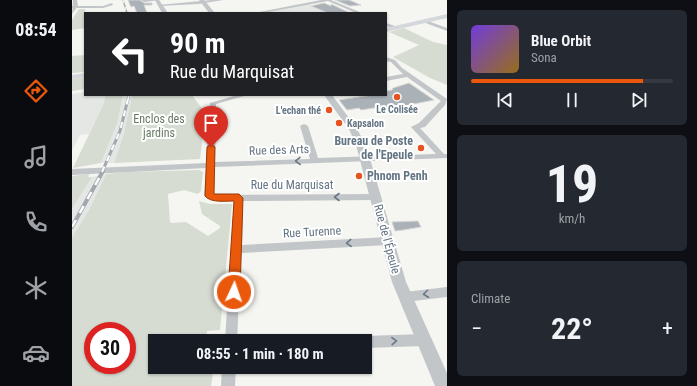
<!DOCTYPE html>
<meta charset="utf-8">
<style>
:root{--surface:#171b24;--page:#242831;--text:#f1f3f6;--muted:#9ea1a6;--line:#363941;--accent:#ea580c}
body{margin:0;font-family:"Roboto Condensed",sans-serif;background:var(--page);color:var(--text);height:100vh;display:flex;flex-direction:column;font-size:15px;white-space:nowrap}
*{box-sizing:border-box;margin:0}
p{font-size:13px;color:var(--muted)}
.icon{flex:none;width:22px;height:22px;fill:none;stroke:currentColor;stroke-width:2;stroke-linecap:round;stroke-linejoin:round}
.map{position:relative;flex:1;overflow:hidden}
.side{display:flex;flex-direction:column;gap:10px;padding:10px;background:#0d0f14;width:250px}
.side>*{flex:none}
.banner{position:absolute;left:12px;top:12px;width:303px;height:84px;border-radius:0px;box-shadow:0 1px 3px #0004;background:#202124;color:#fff;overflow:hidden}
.speed{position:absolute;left:12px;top:322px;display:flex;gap:8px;font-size:20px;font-weight:700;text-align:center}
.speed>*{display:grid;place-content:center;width:52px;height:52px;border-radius:50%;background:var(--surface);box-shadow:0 1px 3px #0004;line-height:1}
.speed .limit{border:6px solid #d22;background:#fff;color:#111}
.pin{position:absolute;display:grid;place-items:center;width:34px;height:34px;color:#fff;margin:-41px -17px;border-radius:50% 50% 50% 0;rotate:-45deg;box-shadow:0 0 4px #0007}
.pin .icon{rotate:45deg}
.me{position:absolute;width:44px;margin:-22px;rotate:3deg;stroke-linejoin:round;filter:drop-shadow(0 0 3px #0008)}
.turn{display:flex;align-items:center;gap:14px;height:84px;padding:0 20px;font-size:18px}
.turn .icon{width:52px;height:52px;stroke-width:2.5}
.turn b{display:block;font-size:28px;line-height:34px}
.big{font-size:30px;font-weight:700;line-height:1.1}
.side .tile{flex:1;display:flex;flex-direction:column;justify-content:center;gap:6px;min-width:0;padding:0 14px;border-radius:6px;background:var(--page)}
.side .dial{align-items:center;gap:0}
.dial b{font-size:52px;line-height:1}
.song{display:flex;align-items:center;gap:12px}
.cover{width:48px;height:48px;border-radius:6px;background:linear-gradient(135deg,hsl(260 70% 55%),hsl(40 70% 35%))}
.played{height:4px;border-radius:2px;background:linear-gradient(90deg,var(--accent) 85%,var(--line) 85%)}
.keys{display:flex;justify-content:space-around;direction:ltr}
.heat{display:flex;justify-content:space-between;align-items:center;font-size:22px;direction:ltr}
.trip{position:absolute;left:76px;top:334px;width:224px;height:40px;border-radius:0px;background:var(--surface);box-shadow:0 1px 3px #0004;font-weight:700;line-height:40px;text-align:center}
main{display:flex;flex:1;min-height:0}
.tab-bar{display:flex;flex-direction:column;width:72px;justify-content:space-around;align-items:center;background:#090b0e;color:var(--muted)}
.tab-bar .icon{width:28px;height:28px}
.tab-bar .selected{color:var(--accent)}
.tab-bar b{font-size:18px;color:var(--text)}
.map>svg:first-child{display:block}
.built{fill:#e5e7e5}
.green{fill:#d6dcd2;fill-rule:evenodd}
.building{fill:#aab2b8;stroke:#d6d6d4}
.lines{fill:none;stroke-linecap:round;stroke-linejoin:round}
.minor{fill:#c2c6c9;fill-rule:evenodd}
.tertiary{fill:#c2c6c9;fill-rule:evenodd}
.secondary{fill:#d4d8dc;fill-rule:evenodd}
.rail-far3-casing{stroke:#a2a8ae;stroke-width:1.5}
.rail-far2-casing{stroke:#a2a8ae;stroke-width:2.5}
.rail-far1-casing{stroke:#a2a8ae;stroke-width:3}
.rail-casing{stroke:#a2a8ae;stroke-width:4}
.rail-far3{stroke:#fff;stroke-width:1;stroke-dasharray:3.5;stroke-linecap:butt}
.rail-far2{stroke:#fff;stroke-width:1.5;stroke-dasharray:5;stroke-linecap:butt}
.rail-far1{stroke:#fff;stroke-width:2;stroke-dasharray:6;stroke-linecap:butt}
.rail{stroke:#fff;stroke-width:2.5;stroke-dasharray:8;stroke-linecap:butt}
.oneway{stroke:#687886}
.route{fill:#ea580c;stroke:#983908}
.poi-dot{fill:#e55321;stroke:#fff;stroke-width:1.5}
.labels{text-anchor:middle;stroke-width:4;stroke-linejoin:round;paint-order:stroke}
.far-poi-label{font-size:10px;font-weight:bold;fill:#637483;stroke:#fff}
.park-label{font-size:12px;fill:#677a62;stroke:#fff}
.poi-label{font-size:12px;font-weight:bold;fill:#637483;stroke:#fff;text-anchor:end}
.street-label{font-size:12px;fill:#637483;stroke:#fff}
</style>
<main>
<nav class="tab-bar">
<b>08:54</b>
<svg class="icon selected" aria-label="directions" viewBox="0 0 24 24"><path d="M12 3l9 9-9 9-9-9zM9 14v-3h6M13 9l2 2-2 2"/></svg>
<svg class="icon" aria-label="music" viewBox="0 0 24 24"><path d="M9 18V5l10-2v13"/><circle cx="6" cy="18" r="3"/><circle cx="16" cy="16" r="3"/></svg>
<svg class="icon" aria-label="phone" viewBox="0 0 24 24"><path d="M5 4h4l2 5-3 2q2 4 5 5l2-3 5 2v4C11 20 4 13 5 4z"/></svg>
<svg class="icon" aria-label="climate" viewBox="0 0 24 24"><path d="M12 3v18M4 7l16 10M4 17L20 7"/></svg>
<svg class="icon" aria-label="car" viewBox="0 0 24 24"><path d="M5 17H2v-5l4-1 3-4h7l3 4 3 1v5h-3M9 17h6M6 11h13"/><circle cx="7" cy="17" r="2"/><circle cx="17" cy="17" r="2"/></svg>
</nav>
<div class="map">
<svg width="375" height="386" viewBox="0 0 375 386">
<rect width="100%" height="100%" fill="#f5f5f1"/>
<path class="built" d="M237 4 256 13H189Z
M13 92V95H33L32 103 17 134 8 135 0 150V94Z
M51 95H60L52 133 42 163H29L45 124Z
M34 174 17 210 0 237V209L20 177Z"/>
<path class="green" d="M7 9H13V12L16 13H13V28L0 30V20Z
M332 28 361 42 375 45V85L358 78 321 57 347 45 317 32Z
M13 55V72L0 73V56Z
M13 77V89L0 91V79Z
M33 95H51L45 124 29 163 1 168 32 103Z
M60 95H120L131 110 133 120 128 159 42 163 52 133Z
M127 170 131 172 129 191 126 194 112 190 96 194 98 222 100 223 114 222 136 236 148 228V226L130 214 127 201 138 204H160L148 330 135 331 134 341H83V367H142L139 386H0V237L17 210 34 174 55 172ZM21 331H55V365H21Z
M17 174 16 177H20L0 209V176Z"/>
<path class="building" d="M56 0H68L72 3H80V5H72L75 13H65L62 6 59 7Z
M263 0H277L289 5 278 6Z
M252 3 259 6V4L278 13H256L239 6Z
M337 83 362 100 311 110 308 107 289 110 287 108 275 110 267 100 300 95H314V91L320 90 321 88Z
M346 221 349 227 331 230 323 231 320 222Z"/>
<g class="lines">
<path class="minor" d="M69 0H88L72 2Z
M140 0H151L127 4 88 6 86 5Z
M249 0H259L290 13H284L256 1 191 13H182Z
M40 3 41 5 31 8H0V6H31Z
M353 20 375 28V31L351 22Z
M314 23 326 27V28L324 29 314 26Z
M314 57 323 60 330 68 375 99 373 105 353 127 348 128 372 154H375V158L142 167V194L144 195 304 194 309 197 304 200 171 201 170 245 316 237 320 238 321 241 320 244 316 245 169 253 165 341H153L162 201C152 201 140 203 132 195L134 168 0 175V169L134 163 138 103 165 95H176L144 104 143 162 238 159 228 126 232 124 236 126 246 158 364 154 339 127 347 123 369 101 335 77 314 81V77L331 74 319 62 314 61Z
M375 287V297L333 302 329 301 327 297 329 293 333 292Z
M352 334 357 336 358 340 357 344 352 346 293 348V341H287L288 338 293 336Z
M150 367H164L163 386H149Z"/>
<path class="tertiary" d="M1 0H5L6 6 0 14Z
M83 0H87L96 13H90Z
M127 0H132L143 13H137Z
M252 95H260L285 129 294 145 334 282 375 373V386H363L320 282 284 145 277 129Z"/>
<path class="secondary" d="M375 14V18L314 32V28Z
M13 73V77L0 79V75Z"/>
<defs>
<path id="rail-far3" d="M51 0 55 13"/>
<path id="rail-far2" d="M56 100 57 95"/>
<path id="rail-far1" d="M30 172 48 131 56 99"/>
<path id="rail" d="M0 227 31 171"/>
</defs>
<use href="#rail-far3" class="rail-far3-casing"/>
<use href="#rail-far2" class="rail-far2-casing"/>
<use href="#rail-far1" class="rail-far1-casing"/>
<use href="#rail" class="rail-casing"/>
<use href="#rail-far3" class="rail-far3"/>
<use href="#rail-far2" class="rail-far2"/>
<use href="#rail-far1" class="rail-far1"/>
<use href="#rail" class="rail"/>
</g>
<defs><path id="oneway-chevron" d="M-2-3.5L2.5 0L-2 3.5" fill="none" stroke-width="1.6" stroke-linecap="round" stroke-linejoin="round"/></defs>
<g class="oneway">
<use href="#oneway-chevron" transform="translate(226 161) rotate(178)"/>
<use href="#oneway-chevron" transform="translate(265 197) rotate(180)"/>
<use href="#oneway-chevron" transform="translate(277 243) rotate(177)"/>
<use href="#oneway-chevron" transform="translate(354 294) rotate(173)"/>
<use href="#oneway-chevron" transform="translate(322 341) rotate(-2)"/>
</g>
<path class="route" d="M139 144 143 147 142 194H167L171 198 168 292 166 296 162 298 158 296 156 292 162 201C152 201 139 203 133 196L135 147Z"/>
<g class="poi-dot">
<circle cx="325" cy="97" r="4"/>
<circle cx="257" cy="110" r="4"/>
<circle cx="267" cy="123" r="4"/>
<circle cx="349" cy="148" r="4"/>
<circle cx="287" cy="176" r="4"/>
</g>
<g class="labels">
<g class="far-poi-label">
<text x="325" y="113">Le Colisée</text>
<text x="249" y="114" text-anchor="end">L'echan thé</text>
<text x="275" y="127" text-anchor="start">Kapsalon</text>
</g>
<g class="park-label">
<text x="87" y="123">Enclos des<tspan x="87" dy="14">jardins</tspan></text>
</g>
<g class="poi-label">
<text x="341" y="145">Bureau de Poste<tspan x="341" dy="14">de l'Epeule</tspan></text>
<text x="295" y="180" text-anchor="start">Phnom Penh</text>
</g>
<g class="street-label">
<text transform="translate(207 150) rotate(-2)" y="4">Rue des Arts</text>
<text x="220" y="189">Rue du Marquisat</text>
<text transform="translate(240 232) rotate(-3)" y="4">Rue Turenne</text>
<text transform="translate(315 239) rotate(75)" y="4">Rue de l'Épeule</text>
</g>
</g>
</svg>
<div class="speed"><div class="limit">30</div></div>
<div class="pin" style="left:139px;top:147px;background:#d93025"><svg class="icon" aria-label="arrive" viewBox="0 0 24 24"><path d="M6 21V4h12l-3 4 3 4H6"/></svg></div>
<svg class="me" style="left:162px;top:292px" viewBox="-20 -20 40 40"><circle r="17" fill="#ea580c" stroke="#fff" stroke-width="3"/><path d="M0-11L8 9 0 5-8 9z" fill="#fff"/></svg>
<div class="trip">08:55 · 1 min · 180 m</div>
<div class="banner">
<div class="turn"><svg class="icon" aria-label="left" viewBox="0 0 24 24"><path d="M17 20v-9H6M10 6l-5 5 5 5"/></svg><div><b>90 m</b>Rue du Marquisat</div></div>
</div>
</div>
<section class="side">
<div class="tile">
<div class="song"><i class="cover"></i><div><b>Blue Orbit</b><p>Sona</p></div></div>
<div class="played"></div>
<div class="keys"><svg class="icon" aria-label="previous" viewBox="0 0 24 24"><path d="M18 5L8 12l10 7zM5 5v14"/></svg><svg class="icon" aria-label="pause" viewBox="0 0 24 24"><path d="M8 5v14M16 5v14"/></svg><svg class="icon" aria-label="next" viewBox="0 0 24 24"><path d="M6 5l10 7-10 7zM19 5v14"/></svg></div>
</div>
<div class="tile dial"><b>19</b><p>km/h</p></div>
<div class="tile"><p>Climate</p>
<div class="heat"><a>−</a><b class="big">22°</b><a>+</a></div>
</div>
</section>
</main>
